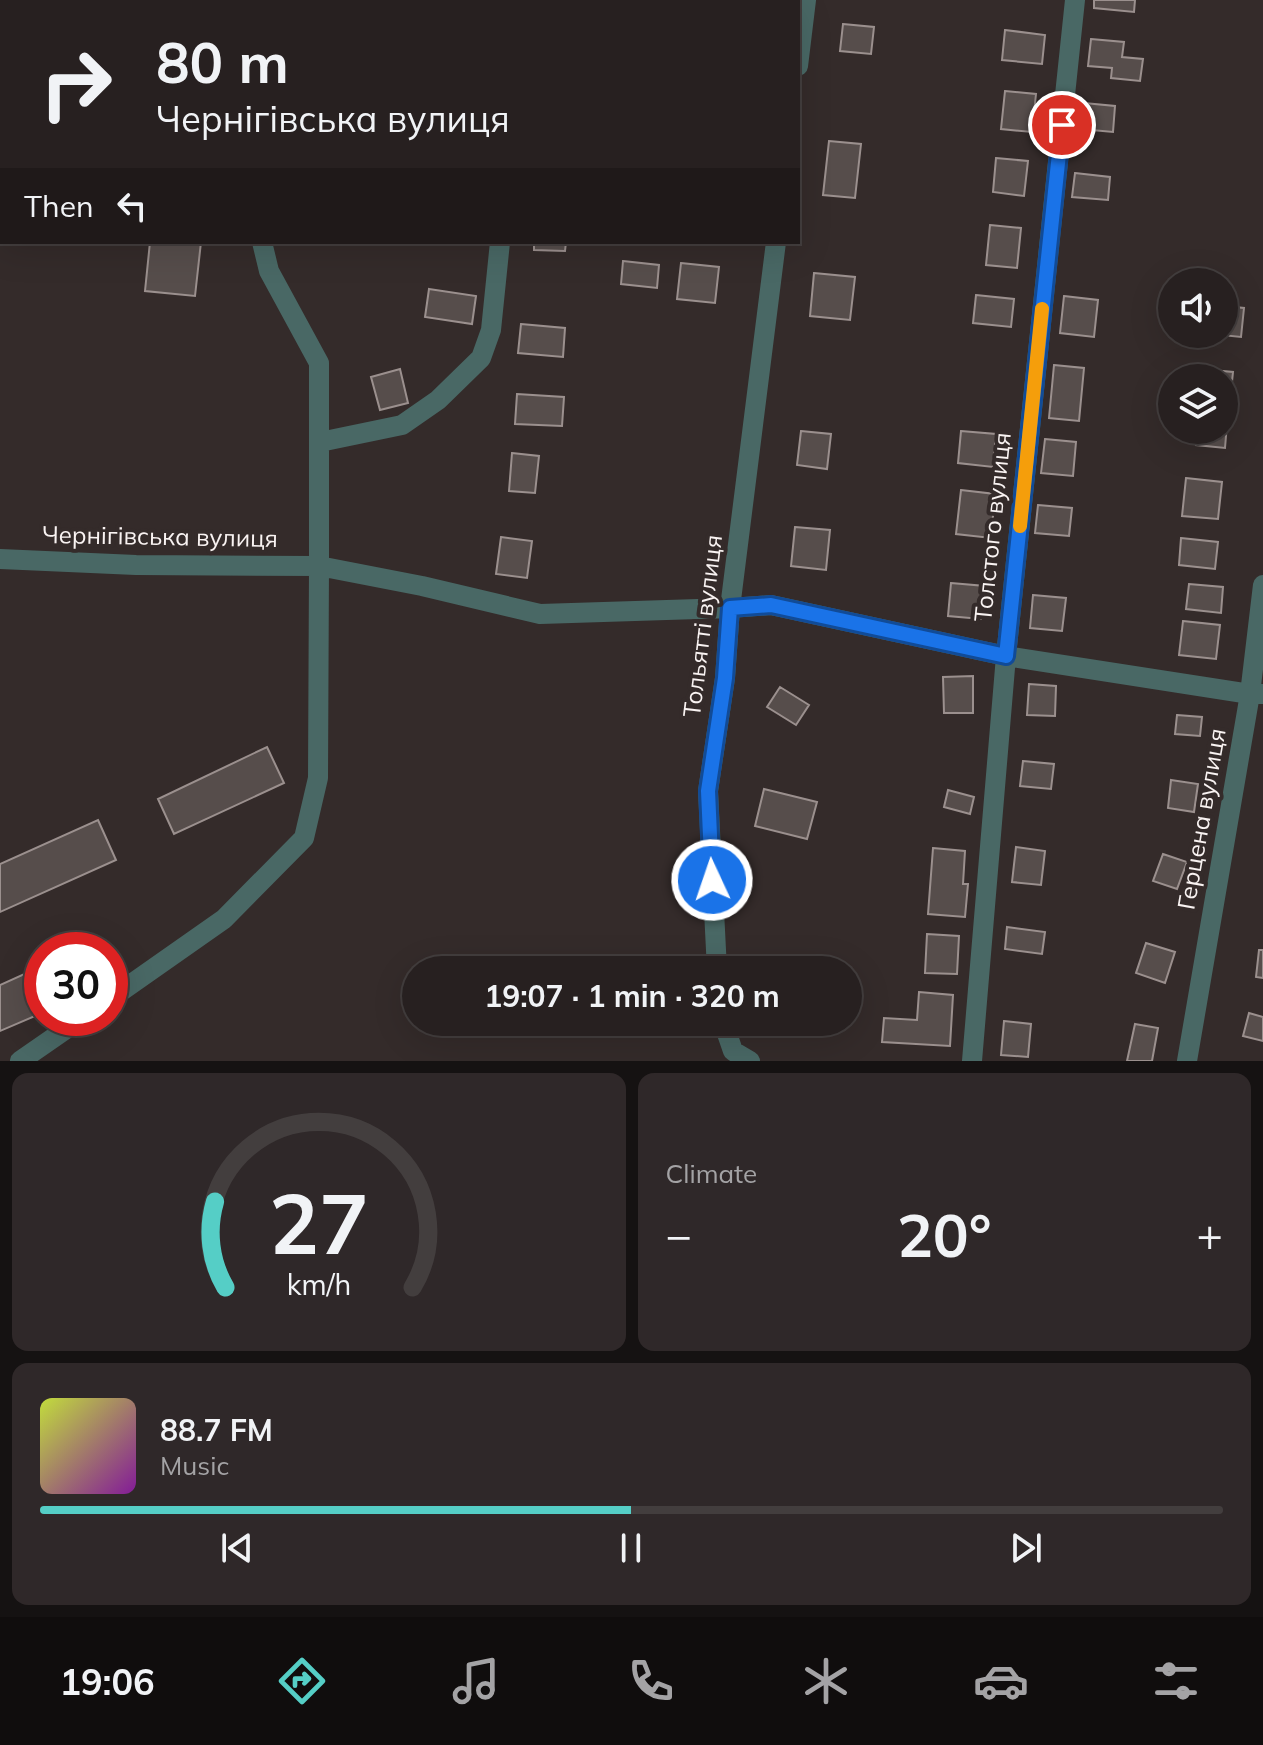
<!DOCTYPE html>
<meta charset="utf-8">
<style>
:root{--surface:#272020;--page:#2f2829;--text:#f1f3f6;--muted:#a4a3a5;--line:#433e3e;--accent:#55cec6}
body{margin:0;font-family:Mulish,sans-serif;background:var(--page);color:var(--text);height:100vh;display:flex;flex-direction:column;font-size:30px;white-space:nowrap}
*{box-sizing:border-box;margin:0}
p{font-size:26px;color:var(--muted)}
.icon{flex:none;width:44px;height:44px;fill:none;stroke:currentColor;stroke-width:2;stroke-linecap:round;stroke-linejoin:round}
.map{position:relative;height:1061px;overflow:hidden}
.side{display:flex;flex-direction:column;gap:12px;padding:12px;background:#151212;flex:1}
.side>*{flex:none}
.guide{position:absolute;left:0px;top:0px;width:800px;height:244px;box-shadow:0 8px 32px #0002,0 0 0 2px var(--line);background:#272020;color:var(--text);overflow:hidden}
.controls{position:absolute;left:1158px;top:268px;display:grid;gap:16px}
.controls a{display:grid;place-items:center;width:80px;height:80px;border-radius:50%;background:var(--surface);box-shadow:0 8px 32px #0002,0 0 0 2px var(--line);font-size:40px}
.speed{position:absolute;left:24px;top:932px;display:flex;gap:16px;font-size:40px;font-weight:700;text-align:center}
.speed>*{display:grid;place-content:center;width:104px;height:104px;border-radius:50%;background:var(--surface);box-shadow:0 8px 32px #0002,0 0 0 2px var(--line);line-height:1}
.speed .limit{border:12px solid #d22;background:#fff;color:#111}
.pin{position:absolute;display:grid;place-items:center;width:68px;height:68px;color:#fff;margin:-34px;border:4px solid #fff;border-radius:50%;box-shadow:0 2px 8px #0007}
.me{position:absolute;width:88px;margin:-44px;rotate:357deg;stroke-linejoin:round;filter:drop-shadow(0 0 6px #0008)}
.turn{display:flex;align-items:center;gap:28px;height:168px;padding:0 24px;font-size:36px}
.turn .icon{width:104px;height:104px;stroke-width:2.5}
.turn b{display:block;font-size:56px;line-height:68px}
.then{display:flex;align-items:center;height:76px;padding:0 24px;background:#0003;gap:16px;font-size:30px}
.big{font-size:60px;font-weight:700;line-height:1.1}
.side .widget{flex:1;display:flex;flex-direction:column;justify-content:center;gap:12px;min-width:0;padding:0 28px;border-radius:16px;background:var(--page)}
.side .dial{align-items:center;gap:0}
.dial svg{height:208px;overflow:visible;fill:none;stroke:var(--line);stroke-width:7;stroke-linecap:round;text-anchor:middle}
.dial text{fill:var(--text);stroke:none}
.song{display:flex;align-items:center;gap:24px}
.cover{width:96px;height:96px;border-radius:12px;background:linear-gradient(135deg,hsl(70 70% 55%),hsl(290 70% 35%))}
.played{height:8px;border-radius:4px;background:linear-gradient(90deg,var(--accent) 50%,var(--line) 50%)}
.keys{display:flex;justify-content:space-around;direction:ltr}
.heat{display:flex;justify-content:space-between;align-items:center;font-size:44px;direction:ltr}
.side .tiles{flex:1;display:grid;gap:12px;grid-template-columns:1fr 1fr}
.widget:last-child{grid-column:span 2}
.trip{position:absolute;left:402px;top:956px;width:460px;height:80px;border-radius:40px;background:var(--surface);box-shadow:0 8px 32px #0002,0 0 0 2px var(--line);font-weight:700;line-height:80px;text-align:center}
.dock{display:flex;height:128px;justify-content:space-around;align-items:center;background:#100d0d;color:var(--muted)}
.dock .icon{width:56px;height:56px}
.dock .active{color:var(--accent)}
.dock b{font-size:36px;color:var(--text)}
.map>svg:first-child{display:block}
.building{fill:#564d4b;stroke:#9b908e;stroke-width:2}
.lines{fill:none;stroke-linecap:round;stroke-linejoin:round}
.street{stroke:#496865;stroke-width:20}
.route-casing{stroke:#114b97;stroke-width:20}
.route{stroke:#1a73e8;stroke-width:14}
.slow{stroke:#f59e0b;stroke-width:14}
.labels{text-anchor:middle;stroke-width:8;stroke-linejoin:round;paint-order:stroke}
.street-label{font-size:24px;fill:#f9f3f2;stroke:#342b2a}
</style>
<div class="map">
<svg width="1263" height="1061" viewBox="0 0 1263 1061">
<rect width="100%" height="100%" fill="#342b2a"/>
<path class="building" d="M313 0H345L352 1 313 2Z
M720 0H756V2H720Z
M1094 0H1135L1134 12 1094 8Z
M843 24 874 27 871 54 840 51Z
M1 29H2V90L0 89V32Z
M1005 30 1045 35 1042 64 1002 60Z
M1091 39 1124 42 1122 57 1143 59 1140 81 1111 78 1112 68 1088 66Z
M1005 91 1036 94 1032 132 1001 129Z
M1084 103 1115 106 1113 132 1081 129Z
M829 141 861 144 855 198 823 195Z
M996 158 1028 161 1024 196 993 192Z
M1075 173 1110 177 1108 200 1072 197Z
M990 225 1021 228 1017 268 986 265Z
M150 242H201L195 296 145 291Z
M534 242H566L565 251 534 250Z
M623 261 659 265 657 288 621 284Z
M681 263 719 267 715 303 677 299Z
M814 273 855 277 850 320 810 316Z
M429 289 476 296 472 324 425 317Z
M976 295 1014 299 1011 327 973 323Z
M1064 296 1098 300 1094 337 1060 333Z
M1224 306 1244 308 1241 337 1212 334H1224Z
M521 324 565 328 563 357 518 353Z
M1054 365 1084 368 1079 421 1049 418Z
M400 369 408 403 380 410 371 377Z
M1201 369 1233 372 1229 411H1224V378H1200Z
M517 394 564 397 562 426 515 424Z
M1224 424H1227L1225 448 1196 445 1198 430H1224Z
M801 431 831 434 827 469 797 465Z
M961 431 996 434 993 467 958 463Z
M1045 439 1076 442 1073 476 1041 473Z
M512 453 539 456 535 493 509 491Z
M1186 478 1222 482 1218 519 1182 516Z
M961 490 995 494 991 538 956 534Z
M1038 505 1072 508 1069 536 1035 533Z
M795 527 830 530 826 570 791 566Z
M501 537 532 541 527 578 496 574Z
M1181 538 1218 542 1215 569 1179 565Z
M951 583 985 586 981 619 948 616Z
M1189 584 1223 587 1221 613 1186 609Z
M1033 595 1066 598 1062 631 1030 628Z
M1183 621 1220 625 1216 659 1179 655Z
M973 676V713H944L943 677Z
M1029 684 1056 686 1055 716 1027 715Z
M780 687 809 705 796 725 767 707Z
M1177 715 1202 717 1200 736 1175 734Z
M267 747 284 783 174 834 158 799Z
M1023 761 1054 764 1051 789 1020 786Z
M1171 780 1198 784 1194 812 1168 808Z
M764 789 817 802 807 839 755 826Z
M948 790 974 797 970 814 944 807Z
M98 820 116 860 0 912V864Z
M1016 847 1045 851 1041 885 1012 882Z
M933 848 965 851 963 884H968L965 917 928 914Z
M1163 854 1187 862 1177 889 1153 881Z
M1007 927 1045 932 1042 954 1005 949Z
M927 934 959 936 957 974 925 973Z
M1146 943 1175 952 1165 983 1136 973Z
M1259 950H1263V978L1256 977Z
M42 966V1013L0 1031V985Z
M919 992 953 995 950 1046 882 1042 884 1018 917 1020Z
M1249 1013 1263 1017V1041L1243 1036Z
M1004 1021 1031 1024 1028 1057 1001 1055Z
M1135 1024 1158 1028 1152 1061H1127Z"/>
<g class="lines">
<path class="street" d="M267 2V0
M525 2 526 0
M798 66 806 0
M262 242 269 271 319 363V566L422 586 540 614 730 608 771 605 1006 656 1250 694H1263
M320 442 402 425 438 400 481 358 491 330 500 242
M0 559 136 565 319 566 318 778 304 838 224 919 110 999
M717 970 708 791 725 678 730 608 776 242
M723 1022 733 1051 750 1061
M20 1061 82 1018
M972 1061 1006 656 1075 0
M1187 1061 1250 694 1263 585"/>
</g>
<g class="lines">
<defs>
<path id="route" d="M712 880 708 791 725 678 730 608 771 605 1006 656 1062 125"/>
</defs>
<use href="#route" class="route-casing"/>
<use href="#route" class="route"/>
<path class="slow" d="M1020 526 1042 309"/>
</g>
<g class="labels">
<g class="street-label">
<text transform="translate(993 527) rotate(-84)" y="8">Толстого вулиця</text>
<text transform="translate(160 537) rotate(1)" y="8">Чернігівська вулиця</text>
<text transform="translate(703 626) rotate(-83)" y="8">Тольятті вулиця</text>
<text transform="translate(1202 819) rotate(-80)" y="8">Герцена вулиця</text>
</g>
</g>
</svg>
<div class="controls">
<a><svg class="icon" aria-label="sound" viewBox="0 0 24 24"><path d="M4 9h4l5-4v14l-5-4H4zM17 9q2 3 0 6"/></svg></a>
<a><svg class="icon" aria-label="layers" viewBox="0 0 24 24"><path d="M12 4l9 5-9 5-9-5zM3 14l9 5 9-5"/></svg></a>
</div>
<div class="speed"><div class="limit">30</div></div>
<div class="pin" style="left:1062px;top:125px;background:#d93025"><svg class="icon" aria-label="arrive" viewBox="0 0 24 24"><path d="M6 21V4h12l-3 4 3 4H6"/></svg></div>
<svg class="me" style="left:712px;top:880px" viewBox="-20 -20 40 40"><circle r="17" fill="#1a73e8" stroke="#fff" stroke-width="3"/><path d="M0-11L8 9 0 5-8 9z" fill="#fff"/></svg>
<div class="trip">19:07 · 1 min · 320 m</div>
<div class="guide">
<div class="turn"><svg class="icon" aria-label="right" viewBox="0 0 24 24"><path d="M7 20v-9h11M14 6l5 5-5 5"/></svg><div><b>80 m</b>Чернігівська вулиця</div></div>
<div class="then">Then<svg class="icon" aria-label="left" viewBox="0 0 24 24"><path d="M17 20v-9H6M10 6l-5 5 5 5"/></svg></div>
</div>
</div>
<section class="side">
<div class="tiles">
<div class="widget dial"><svg viewBox="0 0 100 80">
<path d="M14 69A42 42 0 1 1 86 69"/>
<path d="M14 69A42 42 0 0 1 10 36" stroke="#55cec6"/>
<text x="50" y="56" font-size="32" font-weight="700">27</text>
<text x="50" y="72" font-size="11">km/h</text>
</svg></div>
<div class="widget"><p>Climate</p>
<div class="heat"><a>−</a><b class="big">20°</b><a>+</a></div>
</div>
<div class="widget">
<div class="song"><i class="cover"></i><div><b>88.7 FM</b><p>Music</p></div></div>
<div class="played"></div>
<div class="keys"><svg class="icon" aria-label="previous" viewBox="0 0 24 24"><path d="M18 5L8 12l10 7zM5 5v14"/></svg><svg class="icon" aria-label="pause" viewBox="0 0 24 24"><path d="M8 5v14M16 5v14"/></svg><svg class="icon" aria-label="next" viewBox="0 0 24 24"><path d="M6 5l10 7-10 7zM19 5v14"/></svg></div>
</div>
</div>
</section>
<nav class="dock">
<b>19:06</b>
<svg class="icon active" aria-label="directions" viewBox="0 0 24 24"><path d="M12 3l9 9-9 9-9-9zM9 14v-3h6M13 9l2 2-2 2"/></svg>
<svg class="icon" aria-label="music" viewBox="0 0 24 24"><path d="M9 18V5l10-2v13"/><circle cx="6" cy="18" r="3"/><circle cx="16" cy="16" r="3"/></svg>
<svg class="icon" aria-label="phone" viewBox="0 0 24 24"><path d="M5 4h4l2 5-3 2q2 4 5 5l2-3 5 2v4C11 20 4 13 5 4z"/></svg>
<svg class="icon" aria-label="climate" viewBox="0 0 24 24"><path d="M12 3v18M4 7l16 10M4 17L20 7"/></svg>
<svg class="icon" aria-label="car" viewBox="0 0 24 24"><path d="M5 17H2v-5l4-1 3-4h7l3 4 3 1v5h-3M9 17h6M6 11h13"/><circle cx="7" cy="17" r="2"/><circle cx="17" cy="17" r="2"/></svg>
<svg class="icon" aria-label="filters" viewBox="0 0 24 24"><path d="M4 7h16M4 17h16"/><circle cx="9" cy="7" r="2"/><circle cx="15" cy="17" r="2"/></svg>
</nav>
